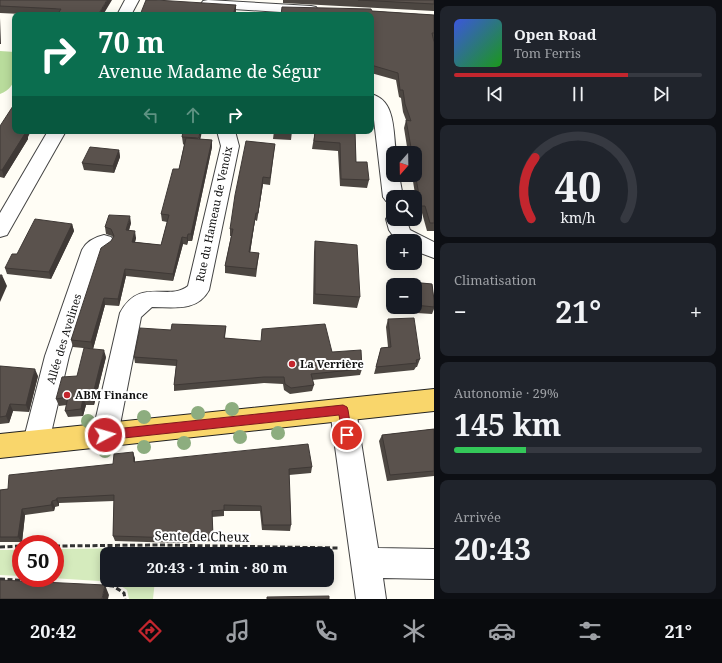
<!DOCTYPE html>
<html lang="fr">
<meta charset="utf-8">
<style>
:root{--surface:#171b24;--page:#20242c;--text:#f1f3f6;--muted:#9ea1a6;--line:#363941;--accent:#c4262e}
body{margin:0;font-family:"Noto Serif",serif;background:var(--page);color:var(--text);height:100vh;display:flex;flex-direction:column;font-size:15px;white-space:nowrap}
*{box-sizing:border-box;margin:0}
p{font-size:13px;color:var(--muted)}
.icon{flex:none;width:22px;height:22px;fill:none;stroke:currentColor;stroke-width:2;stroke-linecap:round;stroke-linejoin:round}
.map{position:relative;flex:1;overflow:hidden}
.details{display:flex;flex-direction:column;gap:6px;padding:6px;background:#0d0f14;width:288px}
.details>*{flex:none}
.top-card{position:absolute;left:12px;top:12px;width:362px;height:122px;border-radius:8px;box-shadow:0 2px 10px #0003;background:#0b6e4f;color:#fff;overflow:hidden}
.needle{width:26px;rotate:200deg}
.fabs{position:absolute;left:386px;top:146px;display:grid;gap:8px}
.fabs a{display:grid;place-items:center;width:36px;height:36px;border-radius:8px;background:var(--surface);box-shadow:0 2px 10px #0003;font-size:20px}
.speed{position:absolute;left:12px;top:535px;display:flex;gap:8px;font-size:20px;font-weight:700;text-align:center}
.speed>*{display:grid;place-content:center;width:52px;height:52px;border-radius:50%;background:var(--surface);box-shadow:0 2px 10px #0003;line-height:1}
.speed .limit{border:6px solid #d22;background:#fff;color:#111}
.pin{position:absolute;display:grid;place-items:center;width:34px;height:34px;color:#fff;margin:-17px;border:2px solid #fff;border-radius:50%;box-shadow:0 1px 4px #0007}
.me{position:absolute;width:44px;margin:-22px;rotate:84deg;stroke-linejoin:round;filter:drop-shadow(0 0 3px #0008)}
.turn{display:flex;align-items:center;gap:14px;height:84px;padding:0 20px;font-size:18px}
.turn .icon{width:52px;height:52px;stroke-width:2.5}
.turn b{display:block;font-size:28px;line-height:34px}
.lanes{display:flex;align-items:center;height:38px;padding:0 20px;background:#0003;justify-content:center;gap:20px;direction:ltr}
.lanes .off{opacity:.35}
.big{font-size:30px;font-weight:700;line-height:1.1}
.details .tile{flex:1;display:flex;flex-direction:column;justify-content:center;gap:6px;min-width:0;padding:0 14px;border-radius:8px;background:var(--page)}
.details .dial{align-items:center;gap:0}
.dial svg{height:104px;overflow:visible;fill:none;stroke:var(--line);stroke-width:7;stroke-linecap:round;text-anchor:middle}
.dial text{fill:var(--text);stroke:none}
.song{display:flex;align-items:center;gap:12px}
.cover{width:48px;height:48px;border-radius:6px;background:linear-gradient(135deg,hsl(230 70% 55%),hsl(120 70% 35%))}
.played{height:4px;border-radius:2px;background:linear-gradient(90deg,var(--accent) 70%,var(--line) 70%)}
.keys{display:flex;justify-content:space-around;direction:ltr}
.heat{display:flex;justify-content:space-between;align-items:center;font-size:22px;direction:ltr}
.charge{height:6px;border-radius:3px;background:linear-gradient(90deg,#34c759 29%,var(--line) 0)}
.trip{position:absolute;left:100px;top:547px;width:234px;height:40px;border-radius:8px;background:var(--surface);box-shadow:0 2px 10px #0003;font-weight:700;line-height:40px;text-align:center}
.tabs{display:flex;height:64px;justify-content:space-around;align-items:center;background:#090b0e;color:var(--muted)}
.tabs .icon{width:28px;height:28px}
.tabs .selected{color:var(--accent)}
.tabs b{font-size:18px;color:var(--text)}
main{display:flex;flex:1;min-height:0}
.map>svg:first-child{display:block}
.green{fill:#d5ebbd}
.forest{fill:#b9dc9c}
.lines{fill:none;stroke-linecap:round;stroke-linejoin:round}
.minor-casing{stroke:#444;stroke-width:2}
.major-casing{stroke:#222;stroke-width:2}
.path{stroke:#333;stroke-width:3;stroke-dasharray:5 2.5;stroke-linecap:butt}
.minor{fill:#fff;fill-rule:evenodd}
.major{fill:#f9d66b;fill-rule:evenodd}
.tree{fill:#8dad7f}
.wall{fill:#4d4742}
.shaded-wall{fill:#3f3936}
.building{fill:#5a524d;stroke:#3f3936}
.route{fill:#c4262e;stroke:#7f191e}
.poi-dot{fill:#c4262e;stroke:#fff;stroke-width:1.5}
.labels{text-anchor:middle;stroke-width:4;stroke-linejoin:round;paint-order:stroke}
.street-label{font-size:11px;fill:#111;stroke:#fff}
.poi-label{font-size:11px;font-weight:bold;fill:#111;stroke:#fff;text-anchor:start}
.near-street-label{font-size:13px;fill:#111;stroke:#fff}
</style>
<main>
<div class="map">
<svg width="434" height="599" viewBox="0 0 434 599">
<rect width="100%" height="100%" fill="#fffdf5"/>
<path class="green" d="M159 548 158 554H107V580H155L153 599H129L127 590 115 582 51 578H55V549Z
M0 550H21V576L0 575Z"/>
<path class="forest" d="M0 51 15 52C15 70 20 86 0 94Z"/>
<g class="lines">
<defs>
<path id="minor" d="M125 0H139L131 15H117Z
M208 0 311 6 316 7 318 10 316 13 311 14 203 7 201 4 203 1Z
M371 94C396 100 393 132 396 153H393V175H399L403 197H393V203L386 201 383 197Z
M48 131H66L7 235 0 237V213Z
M217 131H235L239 146 209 290C197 312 174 307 152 307L141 317 118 435 114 443 105 447 96 443 92 435 120 313C140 276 168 302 188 286L221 146Z
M393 213V219H406L410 230 434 242V258L415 251V241L396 240 389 230 386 219 389 214Z
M104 235 111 237 114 242 111 247 101 254 69 356 49 442 45 450 36 454 27 450 23 442 45 356 82 250C86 242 95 237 104 235Z
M343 399 352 402 356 410 378 548 434 549V579L383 578 386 599H356L330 410 334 402Z"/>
<path id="major" d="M434 389V411L0 458V434Z"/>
</defs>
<use href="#minor" class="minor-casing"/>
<use href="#major" class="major-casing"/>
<path class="path" d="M55 546 158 545 340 548
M0 547 21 546
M0 579 51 582
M102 585 113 586 124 593 125 599"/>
<use href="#minor" class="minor"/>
<use href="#major" class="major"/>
</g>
<g class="tree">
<circle cx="232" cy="409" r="7"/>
<circle cx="198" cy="413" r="7"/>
<circle cx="144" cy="417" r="7"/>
<circle cx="88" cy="421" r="7"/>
<circle cx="278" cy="433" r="7"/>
<circle cx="240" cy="437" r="7"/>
<circle cx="184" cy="443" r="7"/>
<circle cx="144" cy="447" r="7"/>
<circle cx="105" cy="451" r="7"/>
</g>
<path class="wall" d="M0 0 103 15H41L0 13Z
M283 0H434V11L283 3Z
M236 5V11L235 15H140Z
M372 11 434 15V231H427L422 213H418L412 175H415V153H408L404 128 406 120 403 112 401 98 399 97 396 80 371 73V15Z
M0 126 28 137V139L4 178 0 177Z
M183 131 200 139 212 140V147L192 241H188L187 245 183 244 173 281 126 276 119 306 105 305 93 349 73 347 71 340 111 241 113 238 112 236 106 234 105 227 131 223 129 230 136 238 135 242 161 245 167 222 162 221 161 214 179 169 184 145 183 144 182 137Z
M274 131H292L291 140 273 139Z
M315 131H355L356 162 369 180 367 188 340 186 338 151 312 149Z
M275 144 270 185 263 184 257 221 255 220 250 253H259L256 277 225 273V266L231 236H230V229Z
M119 150 120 157 114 173 84 170 82 163Z
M72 224 74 231 51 279 7 274 5 268 17 254Z
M315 241 360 297 357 308 313 304 314 252Z
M401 281 432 284 434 300V309L432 314 401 312V307H415V285H400Z
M388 319 420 359 417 367H416L414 370 374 374 381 348 388 347 386 327Z
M226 326 225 338 332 352 362 369 360 375 312 380 314 385 312 391 290 394 284 390 283 384 264 383 174 391V385L176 366 135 363 134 357 171 330Z
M106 357 94 405H86L83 416 68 417 65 411 67 405 59 406 56 399 77 376Z
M0 366 38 376 29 412 13 411 9 423 0 424Z
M434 429V476L387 481 379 441 382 435Z
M133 452 135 462 312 467 311 473 289 475 291 525 290 531 262 530 260 511H224V516L212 517 213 541 179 543 115 541 113 536 114 501 59 503V506L55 507 54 511 25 515 22 542H0V490L8 489 113 464Z"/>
<path class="shaded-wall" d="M107 0H112L103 15H98Z
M236 5V11L235 15H233Z
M0 18 1 44H0Z
M25 131H31L28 137V139L4 178 2 170Z
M200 131H202L199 146V138Z
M212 140V147L192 241 191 234Z
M119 150 120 157 114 173 113 166Z
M263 177V184L257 221 258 213Z
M256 213 255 220 249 260V252Z
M130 216 131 223 127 237 126 230Z
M72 224 74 231 51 279 49 272Z
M135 231 136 238 133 249 132 242Z
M188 234V241L187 245V238Z
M182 237 183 244 173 281V274Z
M125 269 126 276 119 306 118 299Z
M2 275 7 286 0 302V280Z
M104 298 105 305 93 349 91 342Z
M104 350 106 357 94 405 92 398Z
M35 369 38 376 29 412 26 405Z
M83 398 86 405 83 416 81 409Z
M10 404 13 411 9 423 6 416Z
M133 452 135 458V468L134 462Z
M57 498 59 503V506L56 500Z
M52 501 55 507 54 511 51 505Z
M22 509 25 515 22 542 18 537Z
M105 585 109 595 108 599H102Z"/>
<path class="building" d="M0 0H107L98 15H57L61 9 0 6Z
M146 0H156L236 5 233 15 190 13 189 15H140Z
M358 0H434V4Z
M282 7 371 9 372 11 434 15V33H432L434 42V223H430L425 206H421L415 173V153H412L406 120 411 121 405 104 403 90H400L398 73 371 65V15H281Z
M13 106 15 107V131H25L24 132H26L2 170H0V126Z
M183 131H200L199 138 182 137Z
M275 131H292V133Z
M315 131H355L356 162H367L369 180 341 179 340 143 314 141Z
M186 138 212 140 191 234H188L187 238 182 237 173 274 125 269 118 299 104 298 91 342 71 340 101 248 111 241 114 236 111 229 105 227 109 215 130 216 126 230 135 231 132 242 161 245 169 215 161 214 173 169H179Z
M246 141 275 144 270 178 263 177 258 213H256L249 252 259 253 256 269 225 266 233 229H230L235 195Z
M90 147 119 150 113 166 82 163Z
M35 219 72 224 49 272 5 268 12 254H17Z
M315 241 357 245 360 297 315 294Z
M0 275H2L0 280Z
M401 281 432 284 434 300V307L415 305V285H401Z
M414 318 420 359 416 360 417 363 376 367 381 348 391 347 388 319Z
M172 324 226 326 224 338 261 341 262 329 325 324 332 352 361 350 362 369 311 374 314 385 291 388 285 384 284 377H264L174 385 177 360 134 357 140 328 171 330Z
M84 348 104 350 92 398H83L81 409 65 411 68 397 56 399 62 377 77 376Z
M0 366 35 369 26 405 10 404 6 416 0 417Z
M434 429V471L390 475 382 435Z
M308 444 312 467 289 469 291 525H263L261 506 224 505V510L212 511 213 536 178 538 113 536 114 495 57 498 56 500 52 501 51 505 22 509 18 537H0V490L8 489 9 475 113 464 114 454 133 452 134 462Z
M0 580 105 585 102 599H0Z
M329 596V599H267V597Z"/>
<path class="route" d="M343 405 347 407 348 410 352 435 351 438 347 440 343 438 339 415 105 440 101 438 100 435 101 431 105 430Z"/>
<g class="poi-dot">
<circle cx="292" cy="364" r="4"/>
<circle cx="67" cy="395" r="4"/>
</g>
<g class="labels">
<g class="street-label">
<text transform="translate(214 214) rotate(-78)" y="4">Rue du Hameau de Venoix</text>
<text transform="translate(64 339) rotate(-73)" y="4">Allée des Avelines</text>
</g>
<g class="poi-label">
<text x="300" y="368">La Verrière</text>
<text x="75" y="399">ABM Finance</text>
</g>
<g class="near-street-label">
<text transform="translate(202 536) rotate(1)" y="5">Sente de Cheux</text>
</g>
</g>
</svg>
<div class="fabs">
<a><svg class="needle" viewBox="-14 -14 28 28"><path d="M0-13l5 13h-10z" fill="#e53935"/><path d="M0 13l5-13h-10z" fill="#9ea1a6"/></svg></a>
<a><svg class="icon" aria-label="search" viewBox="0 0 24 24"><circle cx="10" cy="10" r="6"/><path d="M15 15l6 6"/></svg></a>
<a>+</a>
<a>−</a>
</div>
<div class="speed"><div class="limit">50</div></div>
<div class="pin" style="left:347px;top:435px;background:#d93025"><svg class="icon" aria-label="arrive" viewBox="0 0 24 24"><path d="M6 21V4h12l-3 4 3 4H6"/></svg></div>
<svg class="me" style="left:105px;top:435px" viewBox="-20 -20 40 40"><circle r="17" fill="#c4262e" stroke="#fff" stroke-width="3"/><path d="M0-11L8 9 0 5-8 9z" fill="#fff"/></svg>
<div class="trip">20:43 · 1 min · 80 m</div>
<div class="top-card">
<div class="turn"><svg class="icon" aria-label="right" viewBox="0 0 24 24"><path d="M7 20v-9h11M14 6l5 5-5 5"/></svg><div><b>70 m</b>Avenue Madame de Ségur</div></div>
<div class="lanes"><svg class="icon off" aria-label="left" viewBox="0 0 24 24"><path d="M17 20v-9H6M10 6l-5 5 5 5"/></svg><svg class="icon off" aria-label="ahead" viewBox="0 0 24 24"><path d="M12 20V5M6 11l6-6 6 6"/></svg><svg class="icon" aria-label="right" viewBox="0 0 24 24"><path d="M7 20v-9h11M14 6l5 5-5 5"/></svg></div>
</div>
</div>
<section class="details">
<div class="tile">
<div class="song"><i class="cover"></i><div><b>Open Road</b><p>Tom Ferris</p></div></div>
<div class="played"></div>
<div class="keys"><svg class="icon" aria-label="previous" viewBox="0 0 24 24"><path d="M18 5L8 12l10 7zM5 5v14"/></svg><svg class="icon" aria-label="pause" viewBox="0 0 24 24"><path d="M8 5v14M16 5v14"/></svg><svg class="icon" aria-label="next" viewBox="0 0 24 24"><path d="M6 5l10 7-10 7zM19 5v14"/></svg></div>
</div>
<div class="tile dial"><svg viewBox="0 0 100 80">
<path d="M14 69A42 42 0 1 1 86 69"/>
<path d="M14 69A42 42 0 0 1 17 22" stroke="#c4262e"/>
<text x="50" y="56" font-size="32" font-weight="700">40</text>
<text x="50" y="72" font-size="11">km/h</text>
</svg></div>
<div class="tile"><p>Climatisation</p>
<div class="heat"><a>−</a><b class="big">21°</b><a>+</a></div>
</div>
<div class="tile"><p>Autonomie · 29%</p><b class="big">145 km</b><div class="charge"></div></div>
<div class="tile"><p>Arrivée</p><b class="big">20:43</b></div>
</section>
</main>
<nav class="tabs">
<b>20:42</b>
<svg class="icon selected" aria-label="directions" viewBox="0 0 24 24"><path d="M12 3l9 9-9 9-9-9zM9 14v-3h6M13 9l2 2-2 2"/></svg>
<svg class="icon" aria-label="music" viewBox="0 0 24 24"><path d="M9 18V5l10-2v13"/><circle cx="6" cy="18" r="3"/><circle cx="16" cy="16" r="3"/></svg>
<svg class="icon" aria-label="phone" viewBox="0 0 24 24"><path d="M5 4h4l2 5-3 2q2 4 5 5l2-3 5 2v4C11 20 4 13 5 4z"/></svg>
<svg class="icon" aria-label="climate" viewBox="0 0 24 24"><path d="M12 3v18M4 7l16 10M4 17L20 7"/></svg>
<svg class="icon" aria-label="car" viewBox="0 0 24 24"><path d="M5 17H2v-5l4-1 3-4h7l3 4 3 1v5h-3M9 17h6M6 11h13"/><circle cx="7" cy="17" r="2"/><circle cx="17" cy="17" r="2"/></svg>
<svg class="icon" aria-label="filters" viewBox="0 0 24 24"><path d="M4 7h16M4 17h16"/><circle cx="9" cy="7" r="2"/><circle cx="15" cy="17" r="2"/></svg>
<b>21°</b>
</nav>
